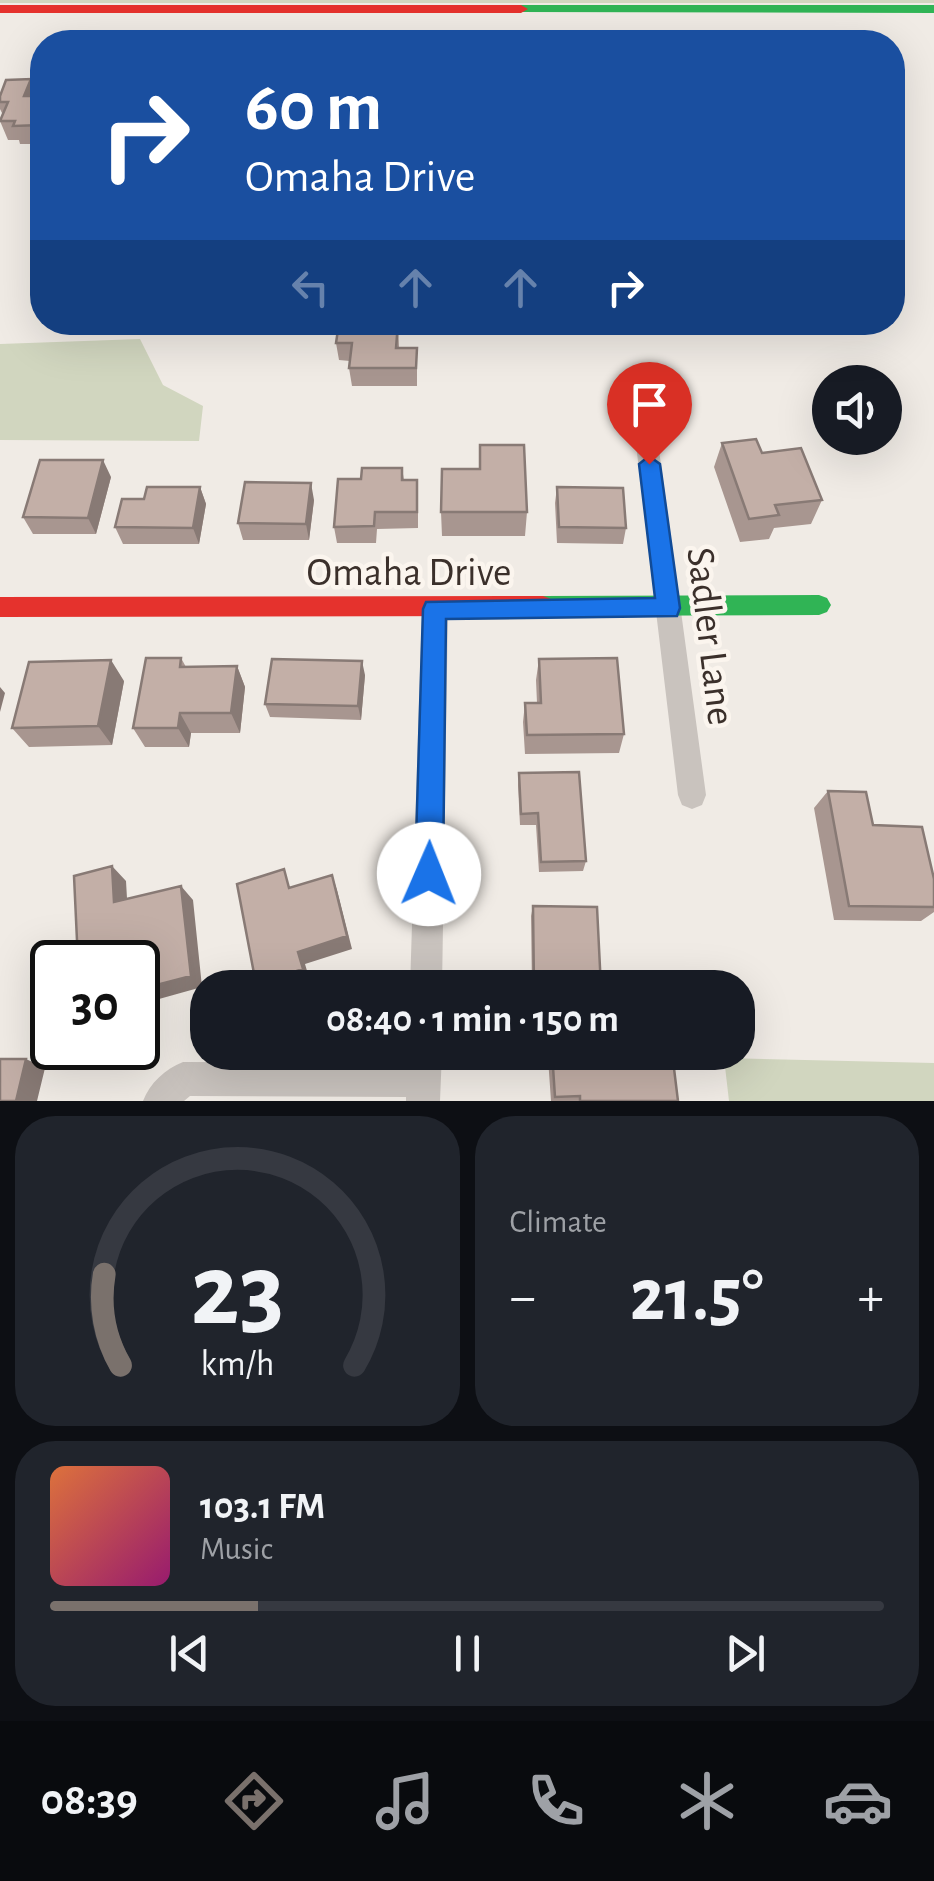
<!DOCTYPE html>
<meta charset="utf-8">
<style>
:root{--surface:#171b24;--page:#20242c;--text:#f1f3f6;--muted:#9ea1a6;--line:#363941;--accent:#7a716c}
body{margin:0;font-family:"Alegreya Sans",sans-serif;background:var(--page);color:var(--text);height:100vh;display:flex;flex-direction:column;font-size:38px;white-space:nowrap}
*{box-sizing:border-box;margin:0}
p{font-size:32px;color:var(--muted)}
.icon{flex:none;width:55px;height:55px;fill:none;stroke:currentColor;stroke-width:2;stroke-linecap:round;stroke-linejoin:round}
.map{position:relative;height:1101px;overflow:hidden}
.side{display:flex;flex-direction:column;gap:15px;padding:15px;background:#0d0f14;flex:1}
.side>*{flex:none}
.top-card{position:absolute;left:30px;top:30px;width:875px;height:305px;border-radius:40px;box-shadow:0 10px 40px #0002;background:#1a4fa0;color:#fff;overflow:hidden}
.buttons{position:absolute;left:812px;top:365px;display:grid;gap:20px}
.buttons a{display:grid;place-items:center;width:90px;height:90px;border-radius:50%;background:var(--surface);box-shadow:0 10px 40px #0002;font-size:50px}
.speed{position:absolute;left:30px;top:940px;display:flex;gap:20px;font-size:50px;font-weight:700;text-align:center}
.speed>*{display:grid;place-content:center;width:130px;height:130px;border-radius:50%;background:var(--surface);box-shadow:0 10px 40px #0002;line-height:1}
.speed .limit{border:5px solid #111;border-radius:15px;background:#fff;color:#111}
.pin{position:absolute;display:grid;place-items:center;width:85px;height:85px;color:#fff;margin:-102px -42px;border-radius:50% 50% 50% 0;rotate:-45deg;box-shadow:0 0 10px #0007}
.pin .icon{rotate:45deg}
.me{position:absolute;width:110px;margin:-55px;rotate:1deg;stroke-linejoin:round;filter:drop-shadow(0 0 8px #0008)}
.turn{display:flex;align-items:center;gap:35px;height:210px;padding:0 50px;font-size:45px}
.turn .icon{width:130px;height:130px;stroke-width:2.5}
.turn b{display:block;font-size:70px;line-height:85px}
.lanes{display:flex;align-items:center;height:95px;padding:0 50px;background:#0003;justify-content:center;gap:50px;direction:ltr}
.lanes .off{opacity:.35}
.big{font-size:75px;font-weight:700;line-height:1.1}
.side .tile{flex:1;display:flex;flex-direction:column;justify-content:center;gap:15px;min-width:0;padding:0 35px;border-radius:40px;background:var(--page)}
.side .dial{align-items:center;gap:0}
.dial svg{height:260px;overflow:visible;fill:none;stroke:var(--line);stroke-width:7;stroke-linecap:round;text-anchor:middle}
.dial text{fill:var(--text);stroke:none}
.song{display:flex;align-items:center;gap:30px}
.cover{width:120px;height:120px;border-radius:15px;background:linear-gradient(135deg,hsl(20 70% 55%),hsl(320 70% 35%))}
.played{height:10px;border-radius:5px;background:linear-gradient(90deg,var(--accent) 25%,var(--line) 25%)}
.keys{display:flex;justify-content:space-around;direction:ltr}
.heat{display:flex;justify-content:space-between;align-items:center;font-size:55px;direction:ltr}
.side .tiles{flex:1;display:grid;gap:15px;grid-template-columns:1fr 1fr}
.tile:last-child{grid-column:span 2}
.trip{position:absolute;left:190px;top:970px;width:565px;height:100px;border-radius:40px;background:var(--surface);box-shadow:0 10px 40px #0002;font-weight:700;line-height:100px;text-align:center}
.tabs{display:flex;height:160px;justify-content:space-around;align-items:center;background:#090b0e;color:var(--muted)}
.tabs .icon{width:70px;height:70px}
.tabs .current{color:var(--accent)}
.tabs b{font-size:45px;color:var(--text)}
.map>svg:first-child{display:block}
.green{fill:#d1d6bf}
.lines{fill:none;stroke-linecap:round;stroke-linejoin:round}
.street{fill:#c9c3be;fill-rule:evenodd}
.fast{fill:#30b455;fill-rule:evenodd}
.jam{fill:#e5322d;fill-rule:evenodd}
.wall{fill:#a89690}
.shaded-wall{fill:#887a75}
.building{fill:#c3afa7;stroke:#887a75;stroke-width:2.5}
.route{fill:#1a73e8;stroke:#114b97;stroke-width:2.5}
.labels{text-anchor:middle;stroke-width:9;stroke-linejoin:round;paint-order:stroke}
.street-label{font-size:40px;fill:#3b302b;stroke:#fbf5ee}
</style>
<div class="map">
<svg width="934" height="1101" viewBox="0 0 934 1101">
<rect width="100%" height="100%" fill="#f0ebe5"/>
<path class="green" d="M0 0H934V3H0Z
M140 339 163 385 203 406 199 441 0 440V344Z
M724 1058 934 1063V1101H729Z"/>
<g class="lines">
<path class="street" d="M645 419 656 428 706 795 702 805 692 809 682 805 678 795 634 428Z
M435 598 444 601 448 609 442 988H410L422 609 426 601Z
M408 1052H442L440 1101H406V1097L190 1096 184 1101H143C150 1083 165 1069 183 1062L408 1063Z"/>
<path class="fast" d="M521 5H934V13L516 12 514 9Z
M819 595 827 598 831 605 827 612 819 615 543 616 535 613 531 606 535 599 543 596Z"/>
<path class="jam" d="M0 5H521L528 9 521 13H0Z
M543 596 551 599 555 606 551 613 543 616 0 617V597Z"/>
</g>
<path class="wall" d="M892 51 900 70 892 88Z
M0 96H42V144H20L19 140H8L0 121 3 115 0 109Z
M398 323 399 348H417V386H352L349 368 350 361 339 360 336 343Z
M722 443 762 453 822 500 811 524 774 528 769 539 740 542 714 467Z
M480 445 527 512 525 536H442L441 512 479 469Z
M402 468 404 480 418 496V528L377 529 376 543H337L334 527 361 479Z
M111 477 96 534H33L23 517Z
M200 487 206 504 199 544H123L115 527Z
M557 487 626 528 623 544 557 543 555 503Z
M314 500 309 540H243L238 523Z
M181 658 186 667 237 666 245 687 240 733H191L189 747H145L133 728Z
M539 659 624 734 619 753 525 754 523 722 525 703H537L536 680Z
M365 675 361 720 270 717 265 704Z
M124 681 112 745 29 747 12 728Z
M519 773 586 861 583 871 539 872 536 825H520L518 785Z
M828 791 873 825 934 879V912L921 921 834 920 814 808Z
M533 906 601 988H532L531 916Z
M551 1052H672L678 1101H551L548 1058Z"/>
<path class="shaded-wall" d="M31 79 37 98 24 96Z
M103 460 111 477 96 534 88 518Z
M311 483 314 500 309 540 306 524Z
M200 487 206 504 199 544 193 528Z
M111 660 124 681 112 745 98 726Z
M362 661 365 675 361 720 358 706Z
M237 666 245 687 240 733 231 713Z
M0 687 5 693 0 712Z
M180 713 191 733 189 747 178 728Z
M112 866 126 881 128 916 114 902Z
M332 875 337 890 352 949 305 964 310 981 289 988H259L256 984Z
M181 886 193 900 202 987 159 999 145 988Z
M143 965 157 977 138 982V966Z
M26 1059 45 1068 37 1101H16Z"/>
<path class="building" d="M892 51 900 70H892Z
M31 79 24 96H42V125L13 126 15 121H0L8 102H0V96L6 80Z
M339 323H398L396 348H417L416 368H349L352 343H336Z
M756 439 762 453 801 448 822 500 775 505 779 515 749 519 722 443Z
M480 445H524L527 512H441L442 469H480Z
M40 460H103L88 518 23 517Z
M362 468H402V480H417V512H375L374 526 334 527 338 479H361Z
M245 482 311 483 306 524 238 523Z
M147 487H200L193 528 115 527 122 499H144Z
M557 487 623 488 626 528 559 527Z
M146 658H181L180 667 237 666 231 713H180L178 728H133Z
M617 658 624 734 527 735 525 703H541L539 659Z
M272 659 362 661 358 706 265 704Z
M111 660 98 726 12 728 29 662Z
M579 772 586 861 541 862 538 813 521 814 519 773Z
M828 791 866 792 873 825 922 827 934 879V907L849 906Z
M112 866 114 902 181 886 191 976 145 988 143 965 138 966V962H78L74 876Z
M284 869 289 888 332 875 347 936 298 952 303 969 256 984 237 884Z
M533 906 597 907 601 988H534Z
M552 1052H672L678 1101H580V1096L555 1097Z
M0 1059H26L16 1101H0Z"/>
<path class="route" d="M649 456 660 464 680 608 677 616 446 619 443 874 438 884 429 888 419 884 415 874 423 609 426 602 655 598 639 464Z"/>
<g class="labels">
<g class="street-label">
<text x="409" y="585">Omaha Drive</text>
<text transform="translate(712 636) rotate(83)" y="14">Sadler Lane</text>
</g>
</g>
</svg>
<div class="buttons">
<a><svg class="icon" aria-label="sound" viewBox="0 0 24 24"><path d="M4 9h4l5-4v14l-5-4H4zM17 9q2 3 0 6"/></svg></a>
</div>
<div class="speed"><div class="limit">30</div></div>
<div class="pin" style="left:649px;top:464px;background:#d93025"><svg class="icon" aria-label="arrive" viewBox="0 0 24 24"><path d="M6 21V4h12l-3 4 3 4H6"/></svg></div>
<svg class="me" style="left:429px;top:874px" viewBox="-20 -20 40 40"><circle r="19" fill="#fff"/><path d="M0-13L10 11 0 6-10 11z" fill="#1a73e8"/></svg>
<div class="trip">08:40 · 1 min · 150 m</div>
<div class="top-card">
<div class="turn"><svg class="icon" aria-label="right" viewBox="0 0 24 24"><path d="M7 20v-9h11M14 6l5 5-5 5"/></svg><div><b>60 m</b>Omaha Drive</div></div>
<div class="lanes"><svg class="icon off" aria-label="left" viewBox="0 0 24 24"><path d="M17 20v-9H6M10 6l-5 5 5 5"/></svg><svg class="icon off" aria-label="ahead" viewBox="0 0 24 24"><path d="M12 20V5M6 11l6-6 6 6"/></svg><svg class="icon off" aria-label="ahead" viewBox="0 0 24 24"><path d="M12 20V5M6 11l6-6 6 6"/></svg><svg class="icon" aria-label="right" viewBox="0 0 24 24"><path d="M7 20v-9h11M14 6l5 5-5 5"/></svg></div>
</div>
</div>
<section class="side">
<div class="tiles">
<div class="tile dial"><svg viewBox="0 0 100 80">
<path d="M14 69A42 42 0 1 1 86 69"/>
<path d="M14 69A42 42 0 0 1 9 41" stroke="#7a716c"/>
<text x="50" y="56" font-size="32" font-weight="700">23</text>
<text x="50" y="72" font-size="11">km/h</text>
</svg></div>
<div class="tile"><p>Climate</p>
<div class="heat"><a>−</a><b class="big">21.5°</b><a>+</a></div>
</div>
<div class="tile">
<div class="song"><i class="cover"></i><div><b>103.1 FM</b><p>Music</p></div></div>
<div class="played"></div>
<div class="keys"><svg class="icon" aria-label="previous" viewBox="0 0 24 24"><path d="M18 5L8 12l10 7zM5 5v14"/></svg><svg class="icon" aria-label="pause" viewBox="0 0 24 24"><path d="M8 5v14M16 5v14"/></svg><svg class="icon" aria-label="next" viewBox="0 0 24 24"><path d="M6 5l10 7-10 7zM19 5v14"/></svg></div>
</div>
</div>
</section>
<nav class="tabs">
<b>08:39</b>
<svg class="icon current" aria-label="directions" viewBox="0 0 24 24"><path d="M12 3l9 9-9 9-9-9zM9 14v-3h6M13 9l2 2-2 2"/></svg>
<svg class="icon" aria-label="music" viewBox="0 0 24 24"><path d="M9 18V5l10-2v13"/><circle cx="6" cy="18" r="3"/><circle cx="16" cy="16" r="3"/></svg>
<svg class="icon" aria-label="phone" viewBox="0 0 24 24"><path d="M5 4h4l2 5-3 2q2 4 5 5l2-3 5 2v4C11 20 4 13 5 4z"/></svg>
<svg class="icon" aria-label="climate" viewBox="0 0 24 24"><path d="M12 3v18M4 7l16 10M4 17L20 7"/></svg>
<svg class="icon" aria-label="car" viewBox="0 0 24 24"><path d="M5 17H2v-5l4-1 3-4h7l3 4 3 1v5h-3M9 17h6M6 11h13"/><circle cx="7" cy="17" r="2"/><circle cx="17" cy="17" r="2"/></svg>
</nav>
